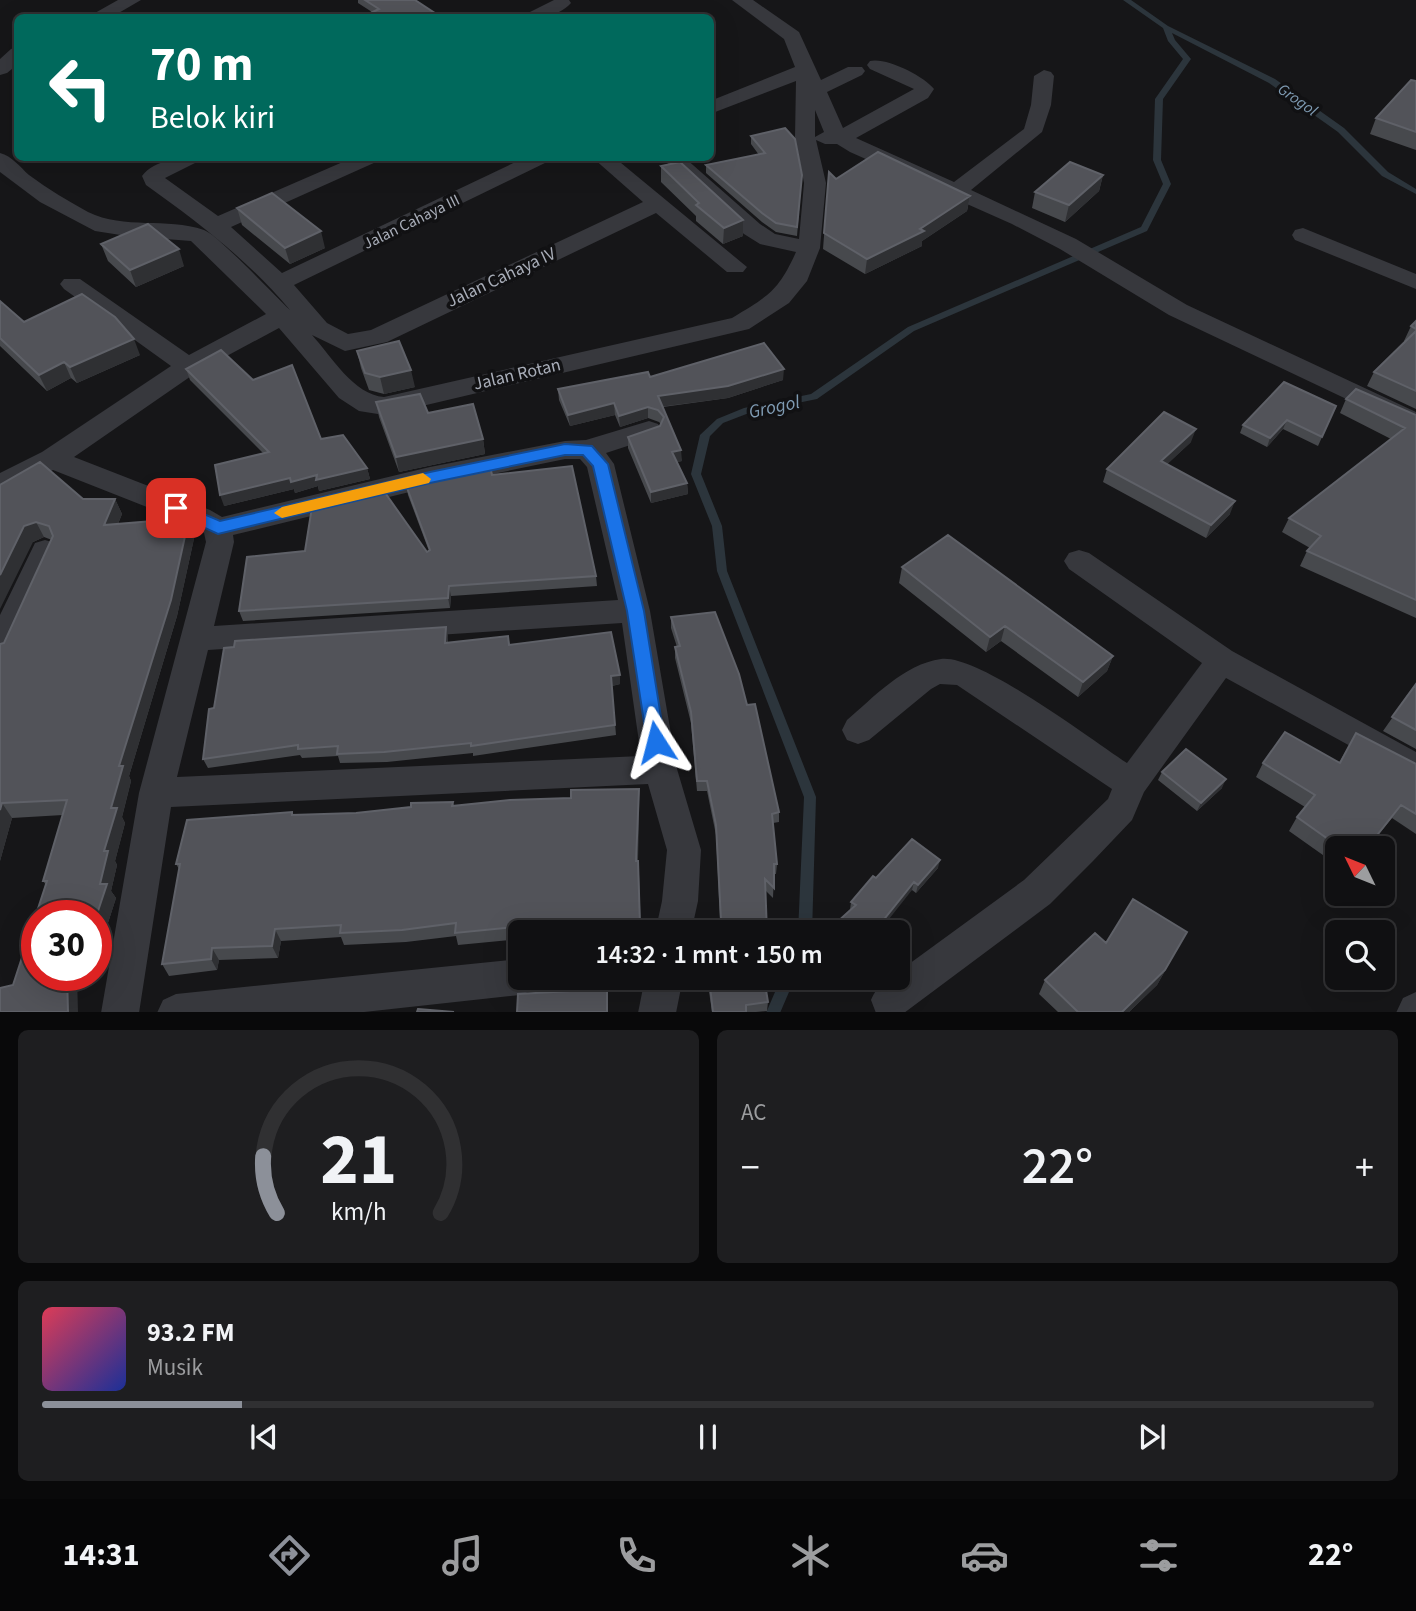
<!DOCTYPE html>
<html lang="id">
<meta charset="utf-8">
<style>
:root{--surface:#101012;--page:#1e1e20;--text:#f1f3f6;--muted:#9c9d9f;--line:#303032;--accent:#8c9099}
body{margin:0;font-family:"Source Sans 3",sans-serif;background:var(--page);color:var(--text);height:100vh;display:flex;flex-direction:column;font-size:26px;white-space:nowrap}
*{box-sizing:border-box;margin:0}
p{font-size:23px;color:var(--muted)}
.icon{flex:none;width:38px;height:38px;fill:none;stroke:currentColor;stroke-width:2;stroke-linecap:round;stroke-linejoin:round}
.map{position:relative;height:1012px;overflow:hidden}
.sheet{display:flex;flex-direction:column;gap:18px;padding:18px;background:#09090a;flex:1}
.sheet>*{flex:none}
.hud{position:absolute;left:14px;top:14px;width:700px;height:147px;border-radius:10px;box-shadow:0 7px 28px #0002,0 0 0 2px var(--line);background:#00695c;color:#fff;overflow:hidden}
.needle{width:46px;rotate:313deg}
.tools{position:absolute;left:1325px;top:836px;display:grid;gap:14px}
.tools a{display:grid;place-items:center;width:70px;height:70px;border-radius:10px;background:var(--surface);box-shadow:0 7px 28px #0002,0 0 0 2px var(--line);font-size:35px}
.speed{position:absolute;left:21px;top:900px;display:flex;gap:14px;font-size:35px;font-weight:700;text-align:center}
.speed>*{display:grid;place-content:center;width:91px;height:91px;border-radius:50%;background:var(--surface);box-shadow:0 7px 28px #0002,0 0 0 2px var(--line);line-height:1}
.speed .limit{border:10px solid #d22;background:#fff;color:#111}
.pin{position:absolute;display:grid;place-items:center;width:60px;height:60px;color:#fff;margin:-30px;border-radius:14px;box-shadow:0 4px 10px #0006}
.me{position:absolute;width:77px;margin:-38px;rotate:351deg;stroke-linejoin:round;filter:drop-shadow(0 0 5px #0008)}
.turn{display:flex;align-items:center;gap:24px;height:147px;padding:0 21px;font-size:32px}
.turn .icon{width:91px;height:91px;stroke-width:2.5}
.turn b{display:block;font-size:49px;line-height:60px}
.big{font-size:52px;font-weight:600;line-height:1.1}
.sheet .widget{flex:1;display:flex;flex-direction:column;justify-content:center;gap:10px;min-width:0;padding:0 24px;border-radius:10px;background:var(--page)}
.sheet .dial{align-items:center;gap:0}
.dial svg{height:182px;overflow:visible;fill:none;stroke:var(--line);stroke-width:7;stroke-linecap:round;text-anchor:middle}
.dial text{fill:var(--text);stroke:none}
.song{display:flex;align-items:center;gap:21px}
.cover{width:84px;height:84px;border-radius:10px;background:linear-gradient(135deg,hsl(350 70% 55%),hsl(230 70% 35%))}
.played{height:7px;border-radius:4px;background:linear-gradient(90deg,var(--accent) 15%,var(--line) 15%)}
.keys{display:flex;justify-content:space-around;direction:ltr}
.heat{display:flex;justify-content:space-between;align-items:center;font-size:38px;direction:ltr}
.sheet .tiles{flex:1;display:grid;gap:18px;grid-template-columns:1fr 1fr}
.widget:last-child{grid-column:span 2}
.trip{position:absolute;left:508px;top:920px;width:402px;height:70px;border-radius:10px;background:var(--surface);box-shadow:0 7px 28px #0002,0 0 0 2px var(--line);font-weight:600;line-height:70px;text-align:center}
.tab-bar{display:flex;height:112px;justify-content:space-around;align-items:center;background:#060607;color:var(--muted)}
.tab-bar .icon{width:49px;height:49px}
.tab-bar .on{color:var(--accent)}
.tab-bar b{font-size:32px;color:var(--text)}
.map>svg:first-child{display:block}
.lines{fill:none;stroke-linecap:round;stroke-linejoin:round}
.stream{fill:#2c353c;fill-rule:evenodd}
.minor{fill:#37383d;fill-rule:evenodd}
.wall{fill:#47494d}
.shaded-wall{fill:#2f3033}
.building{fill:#525359;stroke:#5f6168;stroke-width:2}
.route{fill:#1a73e8;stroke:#114b97;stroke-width:2}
.slow{fill:#f59e0b}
.labels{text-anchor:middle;stroke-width:7;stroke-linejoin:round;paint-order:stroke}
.far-water-label{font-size:16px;font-style:italic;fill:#7f9bb3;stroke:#111113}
.far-street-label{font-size:16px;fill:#a8adb8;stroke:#111113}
.street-label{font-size:18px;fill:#a8adb8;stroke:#111113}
.water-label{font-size:19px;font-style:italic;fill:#7f9bb3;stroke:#111113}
</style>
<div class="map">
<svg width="1416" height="1013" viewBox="0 0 1416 1013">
<rect width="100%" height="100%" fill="#161618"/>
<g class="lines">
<path class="stream" d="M1123 0H1131L1168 26 1275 79 1344 128 1388 172 1416 189V194L1382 176 1338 132 1269 83 1172 33 1175 40 1191 59 1163 99 1161 160 1171 184 1147 231 914 331 817 399 749 413 723 423 710 436 701 474 722 526 727 571 816 797 812 933H798L804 797 717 571 712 526 691 474 700 435 717 419 744 408 811 394 908 327 1141 227 1163 184 1153 160 1155 99 1183 59 1168 41 1163 28Z
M781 978H795L780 1013H766Z"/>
<path class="minor" d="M118 0H141L110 18H86Z
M554 0H569L571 3C557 18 537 18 518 18Z
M732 0H753L799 32 821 80 848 67H862L865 71 862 75 827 92 843 128 914 89 870 69 867 65 870 61C886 57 924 76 934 89L928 98 856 138 954 182 1024 129 1031 105 1034 76 1044 70 1051 72 1054 76 1051 105 1042 132 971 190 1076 239 1187 305 1416 412V432L1169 315 1060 249 1012 224 850 152 837 144H825L816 140 826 183 820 248 807 281 789 303 749 329 384 415 359 411 339 398 279 328 197 372 74 457 210 510 222 517 430 467 565 441 586 440 649 421 658 424 662 430 658 436 606 453 614 464 650 611 677 769 701 850 698 901 691 933H655L662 901 667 850 648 784 171 807 139 1013H101L139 793 206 542 204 533 190 524 53 470 0 495V473L42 452 171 366 64 289 60 284 64 279H80L189 355 266 314 191 241 127 236 95 231 40 202 0 172V153C12 156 20 167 29 175 48 189 68 201 88 212 125 230 166 217 204 230 218 235 275 296 290 310 249 261 198 222 146 185L142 176C155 159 181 158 200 158L197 162 165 178 218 216 352 158H379L376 162 231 227 282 273 524 158H550L547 162 294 285 327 323 348 334 371 330 643 202 593 158H615L747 267 743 272H727L656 213 387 342 345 351 312 335C331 356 354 395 384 397L732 318C768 296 778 292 796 252L760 244 744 234 662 158H685L760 224 775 234 799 239 804 183 795 137 796 81 710 114V101L795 67 784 39ZM815 110 824 132 815 137ZM565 459H580L587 467 618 600 214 626 234 542 233 535 430 487ZM622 623 641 756 177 777 208 650Z
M18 47V64L7 73 0 75V59L11 49Z
M1303 228 1416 274V289L1295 240 1292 235 1295 230Z
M45 540 55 543 59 551 11 657 0 660V615L35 543Z
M1079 550 1089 553 1232 651 1416 752V782L1226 678 1144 792 1132 820 1093 861 1050 904 904 1013H876L871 1000C877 987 883 978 898 978V972L1024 880 1108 799 1112 789 957 685 940 684 931 689 869 740 858 744 847 740 842 730 847 720C873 698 904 664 941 659 979 654 1090 739 1127 763L1202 663 1069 569 1064 561 1069 553Z
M520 959V978H538L533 990 520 995 355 1013H157L163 1000 176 994Z
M645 978H683L676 1013H638Z
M1416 992V1013H1396L1403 998Z"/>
</g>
<path class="wall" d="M358 0H415L441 17 360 18 372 12 358 3Z
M1416 81V150L1370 134 1376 118Z
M751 136 802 175 797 236 776 232 762 222 706 173V165L759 155 751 144Z
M661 166 743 236 723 244 696 221V216L661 182Z
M829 172 836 179 970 196 967 211 922 241V246L865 274 823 249Z
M1103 175 1099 191 1065 222 1032 208 1035 192Z
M237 208 325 248 290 264 242 225Z
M101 244 184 266 136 287 108 261Z
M0 301 24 322 140 355 77 383 71 378 47 391 0 346Z
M1416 321V409L1367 386 1374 372 1405 341H1404L1411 326Z
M357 351 415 387 384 394 369 390 361 368Z
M186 369 253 380 321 439 367 468 370 479 319 491 318 486 295 493 294 489 224 506 263 453 190 380Z
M650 377 783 380 728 398 663 407 682 461 677 462 687 483 688 494 651 503 628 448V437L660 426 661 424 659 422 648 418 620 427 615 415 570 426 559 400 558 389Z
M1346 399 1416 415V618L1300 566 1307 551 1310 548 1282 532 1289 518 1391 439 1340 413Z
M376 402 428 413 483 439 485 454 399 472 379 417Z
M1336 406 1318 446 1283 429 1267 447 1240 433 1243 425Z
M1191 442 1167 464 1230 514 1206 538 1103 482 1107 469Z
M492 475 596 576 597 586 451 596 450 608 243 621 239 611 429 551 408 495 406 485Z
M0 485 83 499H115L122 514 118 524 195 534 177 616 129 776 131 781 122 817 125 823 115 861 117 865 111 891 116 898 96 960V915L37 975H92L91 976H77L13 985 46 885 43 881 63 815 12 818 0 861V644L4 643 52 540 44 537 33 542Z
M902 567 1113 656 1107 671 1078 697 1001 641 986 652 899 583Z
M671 617 747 705 779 812V822L773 823 777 864 776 874H774L773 898 765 890 720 920 716 835 707 791H697L691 723 675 658V647H677L671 628Z
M446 627 448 637V643L508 636 510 645 620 675V684L612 686 616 735 473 756V753L387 762 340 763 338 756 302 758 300 755 208 768 203 759 214 708Z
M1416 684V749L1383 731Z
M1356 733 1416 764V834L1392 818 1367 849H1337V865L1289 831 1297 817 1305 807 1256 777 1263 763H1339Z
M1162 772 1222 788 1197 811 1158 780Z
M639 789V802L638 861 639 874 641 933H520V939L458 945 456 936 406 942 344 945 341 937 281 941 278 958 219 960 217 970 169 976 162 964 179 869 176 864 292 812 294 815 356 813 453 802 454 806 571 798Z
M938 868 916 893 912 890 850 910 851 902 876 878Z
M1187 932 1157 985 1129 1012H1058L1039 994 1045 980 1106 943Z
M707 978H764L768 1002 767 1011 756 1012H712Z"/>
<path class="shaded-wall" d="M262 158H274L263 162Z
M1103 175 1099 191 1065 222 1069 205Z
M970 196 967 211 922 241V246L865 274 867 259 920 229Z
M743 220V236L723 244 724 228Z
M321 231 325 248 290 264 285 248Z
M179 249 184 266 136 287 130 270Z
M134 339 140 355 77 383 70 367Z
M64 362 71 378 47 391 39 375Z
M784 369 783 380 728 398 659 407 658 396Z
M411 370 415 387 384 394 380 377Z
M614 403 615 415 570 426 568 415Z
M648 407V418L620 427 619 416Z
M1287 420 1283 429 1267 447 1270 438Z
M1196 429 1191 442 1157 474 1161 461Z
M483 439 485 454 399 472 396 457Z
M681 450 682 461 673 463 672 452Z
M367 468 370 479 319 491 318 486 295 493 294 489 224 506 220 495 290 478Z
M687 483 688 494 651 503V492Z
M115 499 122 514 111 541 104 525Z
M1235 501 1230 514 1206 538 1211 525Z
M189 518 195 534 177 616 129 776 131 781 122 817 125 823 115 861 117 865 111 891 116 898 96 960V917L104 851 119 766Z
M36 522 44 537 33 542 0 609V575L24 526Z
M449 586 451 596 450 608 448 598Z
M1005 626 1001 641 986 652 990 637Z
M446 627 448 637 447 653 445 643Z
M1113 656 1107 671 1078 697 1083 682Z
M620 675V684L612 686 611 676Z
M1226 779 1222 788 1197 811 1201 803Z
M639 789V802L637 874 636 861Z
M2 803 12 818 0 861V810Z
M940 860 938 868 916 893 918 885Z
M914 882 912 890 878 933H874Z
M275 929 281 941 278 958 272 946Z
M1187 932 1157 985 1129 1012H1122Z
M212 948 219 960 217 970 211 959Z
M67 975H76L77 976 78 1012H68Z"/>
<path class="building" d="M365 0H415L441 17 450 13 460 18H360L379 9Z
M1411 80 1416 81V132L1376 118Z
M785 128 795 139 802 175 797 227 776 223 762 213 706 165 765 153 751 136Z
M878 152 970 196 920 229 924 231 867 259 824 233 829 172 836 179Z
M680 162 743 220 724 228 696 205 699 203 661 166Z
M1070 162 1103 175 1069 205 1035 192Z
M272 193 321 231 285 248 237 208Z
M148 224 179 249 130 270 101 244Z
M82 294 115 317 134 339 70 367 64 362 39 375 0 338V301L24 322Z
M1416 321V329L1411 326Z
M1416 331V391L1374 372Z
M399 341 411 370 380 377 365 373 357 351Z
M764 343 784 369 728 386 658 396 681 450 672 452 687 483 651 492 628 437 660 426 664 417 658 410 648 407 619 416 614 403 568 415 558 389 648 372 650 377Z
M221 350 253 380 292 365 321 439 343 435 367 468 316 480 317 475 291 482 290 478 220 495 215 465 269 452 186 369Z
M1284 382 1336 406 1322 437 1287 420 1270 438 1243 425Z
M1356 389 1416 415V600L1307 551 1321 536 1289 518 1405 428 1346 399Z
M420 394 428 413 473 404 483 439 396 457 376 402Z
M1164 412 1196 429 1161 461 1235 501 1211 525 1107 469Z
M40 462 83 499H115L104 525 189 518 171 600 119 766H123L111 808H117L104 851H108L100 884H107L96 917V915H37V975H67L68 1012H0V988L13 985 47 881H43L67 800 2 803 0 810V644L4 643 53 536 49 526 36 522 24 526 0 575V485Z
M490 466 492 475 572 466 596 576 449 586 448 598 239 611 247 557 305 551 312 507 383 490 427 552 430 550 406 485Z
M948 535 1113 656 1083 682 1005 626 990 637 902 567Z
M715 612 739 674 747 705 755 704 779 812 772 814 777 864H774V888L765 879 767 933H717V920H721L716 825 707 781H697L691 712 675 647 680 646 671 617Z
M446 627 445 643 508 636 509 645 611 632 620 675 611 676 615 725 471 746V743L384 752 337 754 338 746 298 749V745L203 759 209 709 214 708 224 648 234 647 235 641Z
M1416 684V730L1392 717Z
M1285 732 1340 763 1356 733 1416 764V814L1401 805 1366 849H1342L1297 817 1315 795 1263 763Z
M1186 749 1226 779 1201 803 1162 772Z
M639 789 636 861H638L640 925 576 929V921L455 933 456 923 402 930 340 933 341 925 275 929 272 946 212 948 211 959 162 964 180 864H176L187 820 292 812V815L356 813 411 807V803L453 802 452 806 510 800 571 798V790Z
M912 839 940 860 918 885 914 882 874 932 875 933H825L856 905 851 902 873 876 876 878Z
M1133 899 1187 932 1165 970 1122 1012H1078L1045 980 1095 933 1106 943Z
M709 978H764L768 1002 746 1005V1012H713Z
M607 989V1012H517L518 994Z
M418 1009 454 1012H417Z"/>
<path class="route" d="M565 444 592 446 608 464 644 611 665 742 662 748 656 750 649 748 647 742 627 611 593 466 583 455H565L430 483 218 534 170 512 168 508 176 502 220 521 430 472Z"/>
<path class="slow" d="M423 473 431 479 429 483 282 518 274 513 282 507Z"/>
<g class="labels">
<g class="far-water-label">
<text transform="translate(1298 99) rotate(35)" y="6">Grogol</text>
</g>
<g class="far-street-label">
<text transform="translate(411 221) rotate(-26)" y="6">Jalan Cahaya III</text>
</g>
<g class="street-label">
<text transform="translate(501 277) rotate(-25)" y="6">Jalan Cahaya IV</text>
<text transform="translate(517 374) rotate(-13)" y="6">Jalan Rotan</text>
</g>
<g class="water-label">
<text transform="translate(774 406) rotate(-12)" y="7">Grogol</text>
</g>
</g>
</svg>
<div class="tools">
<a><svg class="needle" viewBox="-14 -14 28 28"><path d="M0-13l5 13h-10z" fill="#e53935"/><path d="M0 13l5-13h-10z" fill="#9c9d9f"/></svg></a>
<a><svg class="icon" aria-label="search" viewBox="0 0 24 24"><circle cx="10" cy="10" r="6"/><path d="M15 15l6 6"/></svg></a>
</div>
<div class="speed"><div class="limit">30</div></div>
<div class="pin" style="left:176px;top:508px;background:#d93025"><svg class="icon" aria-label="arrive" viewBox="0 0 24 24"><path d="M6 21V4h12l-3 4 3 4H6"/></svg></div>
<svg class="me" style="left:656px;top:742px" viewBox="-20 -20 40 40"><path d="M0-17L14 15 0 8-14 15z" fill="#1a73e8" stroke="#fff" stroke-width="4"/></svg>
<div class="trip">14:32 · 1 mnt · 150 m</div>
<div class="hud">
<div class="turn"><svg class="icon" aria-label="left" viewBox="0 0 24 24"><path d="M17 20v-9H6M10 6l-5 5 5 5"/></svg><div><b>70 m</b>Belok kiri</div></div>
</div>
</div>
<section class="sheet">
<div class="tiles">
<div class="widget dial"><svg viewBox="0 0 100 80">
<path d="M14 69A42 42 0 1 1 86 69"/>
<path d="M14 69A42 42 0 0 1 8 44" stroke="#8c9099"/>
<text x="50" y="56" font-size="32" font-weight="700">21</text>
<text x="50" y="72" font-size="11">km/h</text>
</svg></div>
<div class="widget"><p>AC</p>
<div class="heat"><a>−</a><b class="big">22°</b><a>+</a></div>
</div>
<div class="widget">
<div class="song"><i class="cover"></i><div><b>93.2 FM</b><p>Musik</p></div></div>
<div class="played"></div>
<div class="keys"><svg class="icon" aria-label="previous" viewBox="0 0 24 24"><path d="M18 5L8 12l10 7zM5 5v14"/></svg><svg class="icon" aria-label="pause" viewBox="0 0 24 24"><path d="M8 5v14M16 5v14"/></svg><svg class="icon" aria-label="next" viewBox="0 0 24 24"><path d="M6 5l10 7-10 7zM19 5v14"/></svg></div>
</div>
</div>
</section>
<nav class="tab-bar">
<b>14:31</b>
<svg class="icon on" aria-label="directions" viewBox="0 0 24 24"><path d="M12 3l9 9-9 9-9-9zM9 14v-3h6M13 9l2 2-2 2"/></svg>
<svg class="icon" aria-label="music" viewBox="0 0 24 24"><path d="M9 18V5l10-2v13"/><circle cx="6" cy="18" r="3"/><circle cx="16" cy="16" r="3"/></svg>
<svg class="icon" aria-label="phone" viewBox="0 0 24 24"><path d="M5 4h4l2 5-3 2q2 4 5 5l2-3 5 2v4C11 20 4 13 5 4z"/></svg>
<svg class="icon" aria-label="climate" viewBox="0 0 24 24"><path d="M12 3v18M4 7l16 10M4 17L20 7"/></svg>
<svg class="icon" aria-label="car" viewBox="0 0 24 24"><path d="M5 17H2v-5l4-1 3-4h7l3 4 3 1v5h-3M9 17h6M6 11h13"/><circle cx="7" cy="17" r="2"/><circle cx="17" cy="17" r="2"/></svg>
<svg class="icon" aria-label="filters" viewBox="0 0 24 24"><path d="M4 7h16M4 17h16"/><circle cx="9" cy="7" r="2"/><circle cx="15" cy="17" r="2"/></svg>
<b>22°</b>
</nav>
